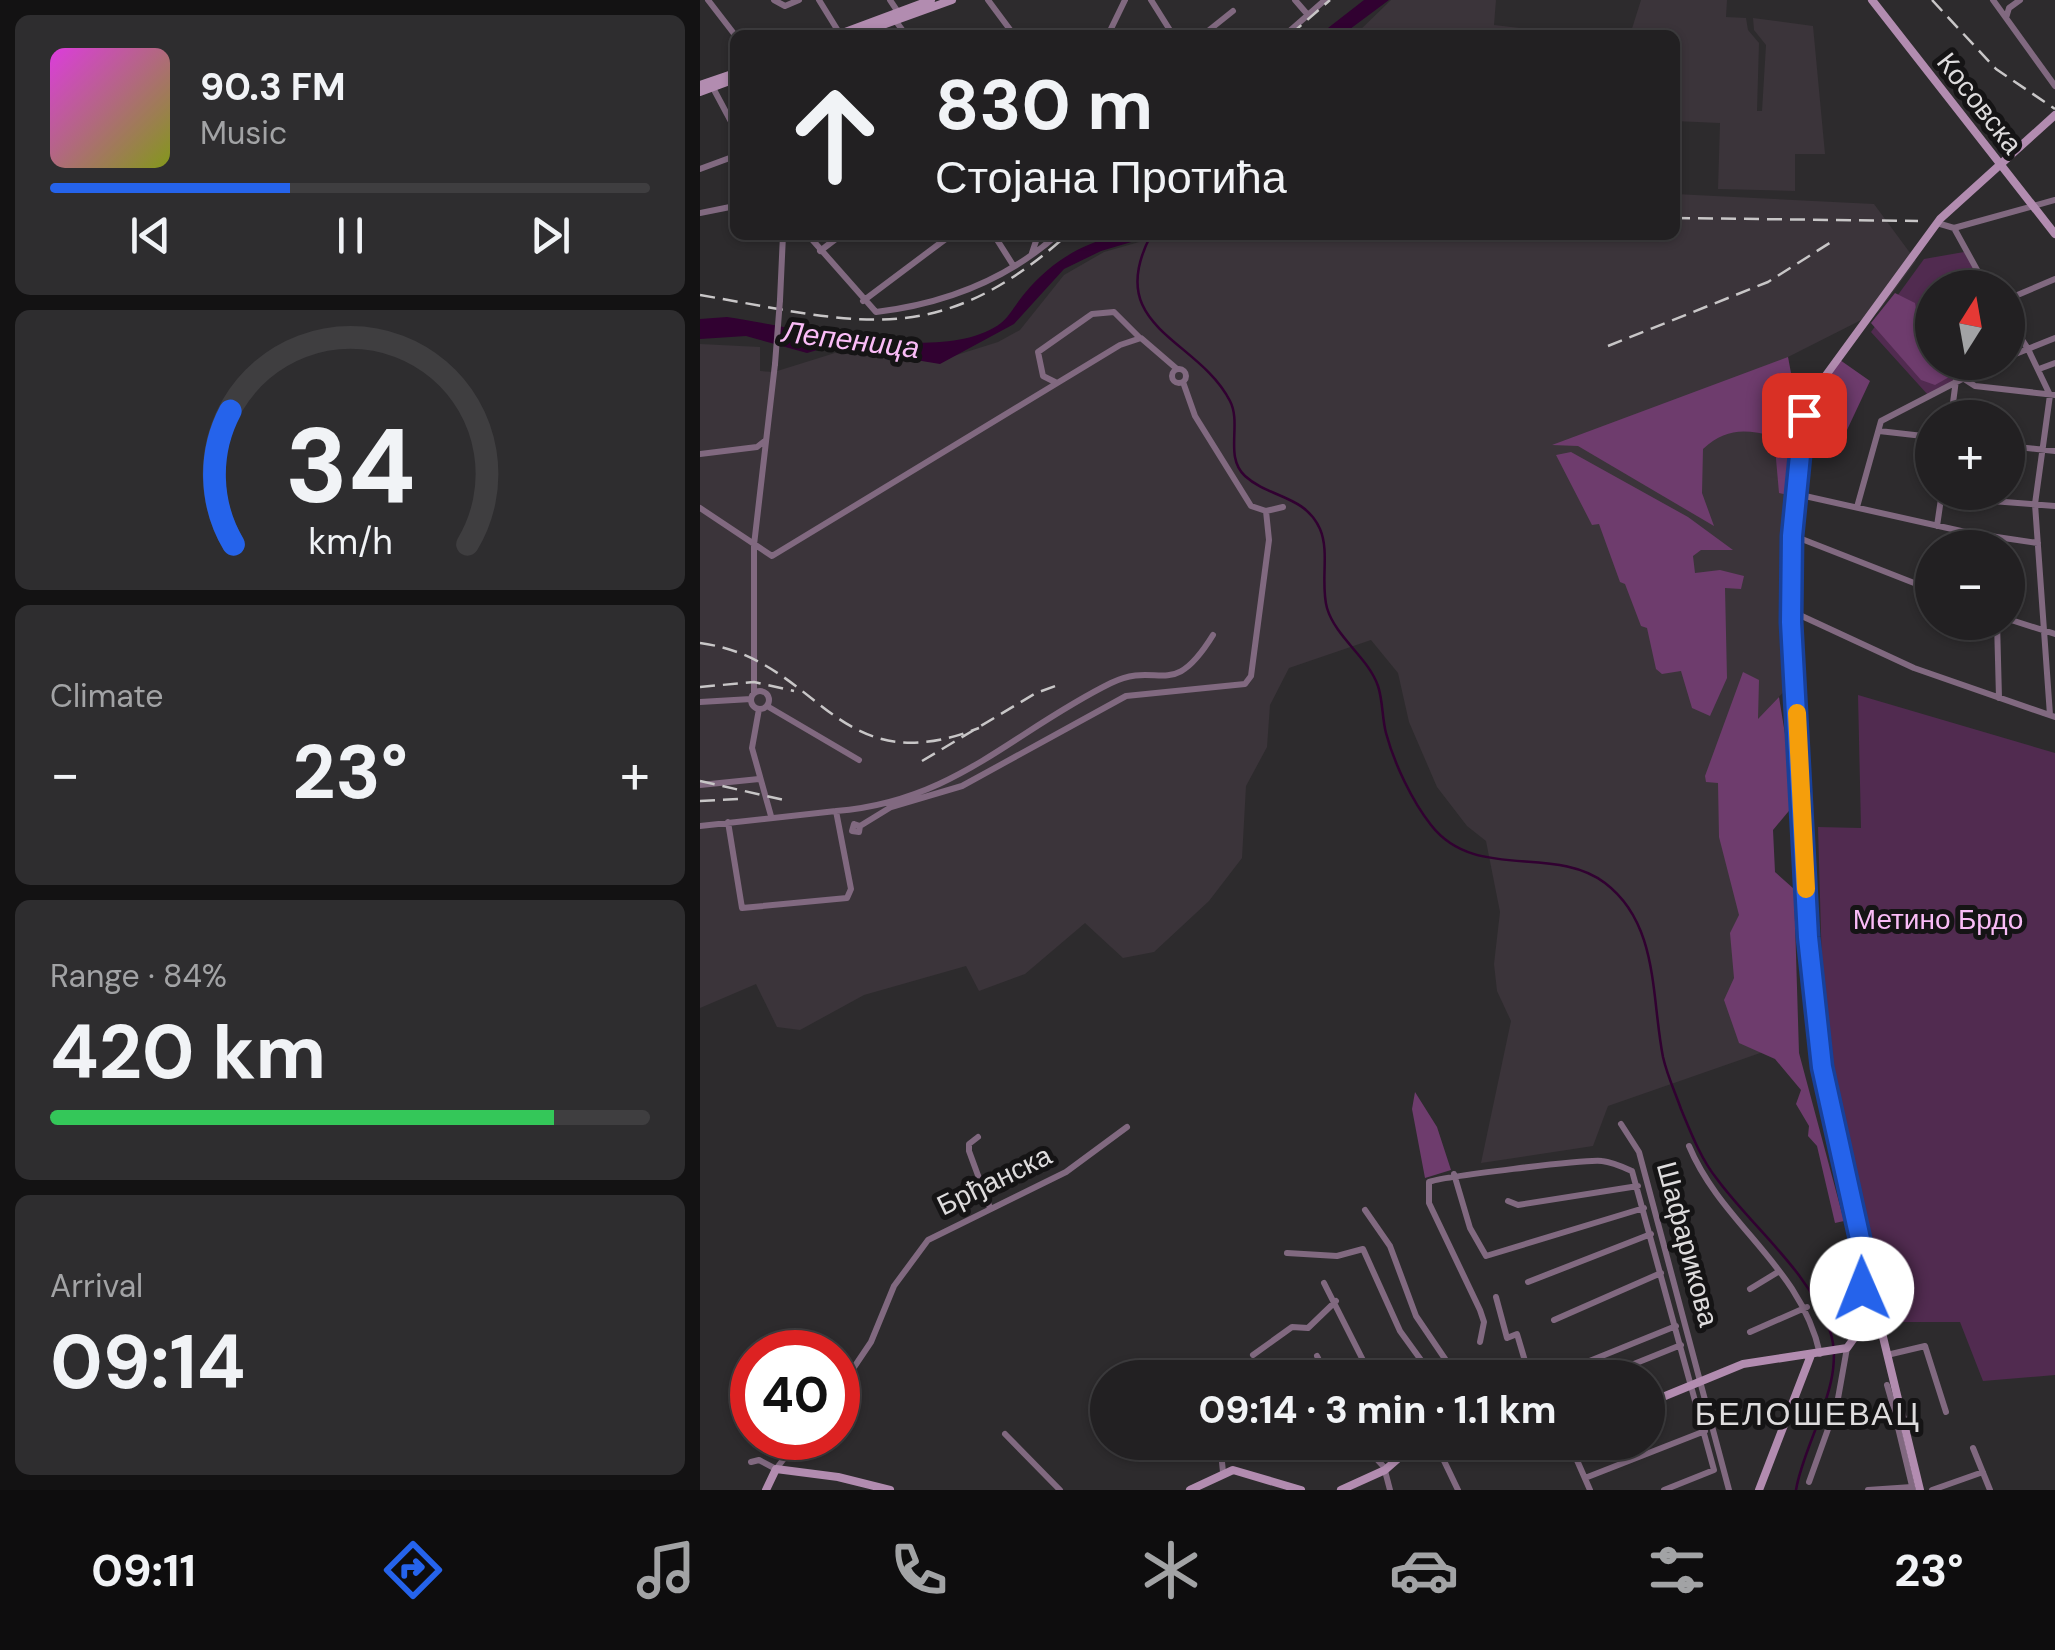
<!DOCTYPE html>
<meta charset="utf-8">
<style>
:root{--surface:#222022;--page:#2e2d2f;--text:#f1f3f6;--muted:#a2a3a5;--line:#3f3e40;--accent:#2563eb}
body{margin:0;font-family:"DM Sans",sans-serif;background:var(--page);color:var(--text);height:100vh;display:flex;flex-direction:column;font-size:38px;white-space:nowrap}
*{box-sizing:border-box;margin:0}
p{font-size:32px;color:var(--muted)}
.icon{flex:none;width:55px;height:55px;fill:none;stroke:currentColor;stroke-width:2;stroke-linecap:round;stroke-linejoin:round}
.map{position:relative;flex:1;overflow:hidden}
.panel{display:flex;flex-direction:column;gap:15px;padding:15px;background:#131213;width:700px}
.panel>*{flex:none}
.top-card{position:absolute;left:30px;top:30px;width:950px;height:210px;border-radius:15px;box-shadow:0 2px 8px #0004,0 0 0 2px var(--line);background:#222022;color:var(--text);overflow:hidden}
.needle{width:65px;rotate:11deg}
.tools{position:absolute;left:1215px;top:270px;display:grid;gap:20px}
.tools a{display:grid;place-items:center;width:110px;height:110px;border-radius:50%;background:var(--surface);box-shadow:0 2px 8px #0004,0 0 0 2px var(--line);font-size:50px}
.speed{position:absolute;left:30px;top:1330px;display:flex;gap:20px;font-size:50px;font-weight:700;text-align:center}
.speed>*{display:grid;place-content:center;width:130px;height:130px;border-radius:50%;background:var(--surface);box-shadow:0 2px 8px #0004,0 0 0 2px var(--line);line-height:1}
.speed .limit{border:15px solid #d22;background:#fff;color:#111}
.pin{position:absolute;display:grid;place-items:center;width:85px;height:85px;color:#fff;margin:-42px;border-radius:20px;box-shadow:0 5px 15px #0006}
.me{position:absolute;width:110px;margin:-55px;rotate:359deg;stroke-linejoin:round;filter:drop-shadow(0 0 8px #0008)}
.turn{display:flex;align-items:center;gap:35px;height:210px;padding:0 40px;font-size:45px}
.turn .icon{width:130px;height:130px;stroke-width:2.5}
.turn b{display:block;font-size:70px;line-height:85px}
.big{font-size:75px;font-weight:700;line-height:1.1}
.panel .widget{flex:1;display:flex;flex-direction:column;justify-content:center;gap:15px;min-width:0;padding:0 35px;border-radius:15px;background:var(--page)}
.panel .dial{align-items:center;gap:0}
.dial svg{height:260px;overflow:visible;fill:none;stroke:var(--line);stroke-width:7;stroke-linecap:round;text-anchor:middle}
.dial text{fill:var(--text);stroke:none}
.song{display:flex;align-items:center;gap:30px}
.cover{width:120px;height:120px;border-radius:15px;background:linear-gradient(135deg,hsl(300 70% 55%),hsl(70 70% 35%))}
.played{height:10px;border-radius:5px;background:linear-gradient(90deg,var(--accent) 40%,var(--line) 40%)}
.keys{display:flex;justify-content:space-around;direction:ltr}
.heat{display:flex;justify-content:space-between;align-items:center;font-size:55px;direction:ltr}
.charge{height:15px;border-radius:8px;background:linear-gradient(90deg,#34c759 84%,var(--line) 0)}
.trip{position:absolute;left:390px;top:1360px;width:575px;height:100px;border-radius:50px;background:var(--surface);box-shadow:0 2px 8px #0004,0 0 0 2px var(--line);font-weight:700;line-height:100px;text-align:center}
.tab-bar{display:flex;height:160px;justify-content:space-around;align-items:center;background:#0e0d0e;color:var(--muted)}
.tab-bar .icon{width:70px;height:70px}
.tab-bar .on{color:var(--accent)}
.tab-bar b{font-size:45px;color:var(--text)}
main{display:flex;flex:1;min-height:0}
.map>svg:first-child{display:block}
.built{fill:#3b343a}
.green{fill:#512b50}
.forest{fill:#6e3c6d}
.water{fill:#310131}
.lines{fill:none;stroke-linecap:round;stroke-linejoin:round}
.stream{stroke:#310131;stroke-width:2.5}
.street{stroke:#816980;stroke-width:6}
.secondary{stroke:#b28cb0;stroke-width:8}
.rail{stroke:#c8c6c7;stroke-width:2.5;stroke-dasharray:15 8;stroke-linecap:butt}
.street-bridge{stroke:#816980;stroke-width:6}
.route-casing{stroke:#184099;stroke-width:25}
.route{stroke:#2563eb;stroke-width:18}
.slow{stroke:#f59e0b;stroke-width:18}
.labels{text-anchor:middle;stroke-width:10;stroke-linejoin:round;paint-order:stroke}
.street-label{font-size:28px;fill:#dedcdd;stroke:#151415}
.park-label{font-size:28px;fill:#fabcf7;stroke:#151415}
.water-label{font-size:30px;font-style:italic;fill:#fabcf7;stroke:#151415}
.quarter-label{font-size:32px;letter-spacing:2.5px;fill:#dedcdd;stroke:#151415}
</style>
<main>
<section class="panel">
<div class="widget">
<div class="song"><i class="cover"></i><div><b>90.3 FM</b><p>Music</p></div></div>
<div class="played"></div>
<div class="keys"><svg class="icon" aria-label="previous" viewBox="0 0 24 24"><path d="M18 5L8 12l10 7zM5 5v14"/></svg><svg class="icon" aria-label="pause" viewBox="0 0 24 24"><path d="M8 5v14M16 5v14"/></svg><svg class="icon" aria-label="next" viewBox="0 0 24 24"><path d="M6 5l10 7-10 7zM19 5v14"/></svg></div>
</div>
<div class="widget dial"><svg viewBox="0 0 100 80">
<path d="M14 69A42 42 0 1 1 86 69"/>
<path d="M14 69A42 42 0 0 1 13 28" stroke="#2563eb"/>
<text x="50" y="56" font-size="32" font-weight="700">34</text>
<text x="50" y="72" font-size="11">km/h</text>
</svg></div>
<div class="widget"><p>Climate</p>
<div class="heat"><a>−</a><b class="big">23°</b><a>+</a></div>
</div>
<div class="widget"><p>Range · 84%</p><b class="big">420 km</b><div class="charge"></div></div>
<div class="widget"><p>Arrival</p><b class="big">09:14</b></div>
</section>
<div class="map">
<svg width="1355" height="1490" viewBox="0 0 1355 1490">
<rect width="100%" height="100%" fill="#2d2b2d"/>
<path class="built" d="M691 0H796L794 25 877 35H655Z
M941 0H1027L1026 17 1046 18 1048 30 1059 43 1057 111H1062L1066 45 1054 30 1053 18 1113 26 1125 154H1095V191L1018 189 1020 123 975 121V35H930Z
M975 194 1174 204 1216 261 1179 311 1088 357 1098 454 1091 588 1095 679 1021 762 1063 1052 908 1106 893 1146 781 1163 811 1021 797 991 794 964 800 912 786 841 767 826 737 787 709 722 698 673 671 640 589 668 570 705 567 747 546 786 542 858 509 901 454 952 423 958 385 923 325 974 279 991 266 966 164 995 100 1030 77 1027 56 984 0 1008V344L60 347V371L74 372 135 353 244 359 298 342 320 330 364 275 404 252 464 235H975Z"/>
<path class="green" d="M1264 252 1285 287 1232 288V362L1296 363 1228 395 1171 332 1224 259Z
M1158 695 1355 753V1375L1283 1381 1260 1322H1191L1124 1038 1118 827 1161 828Z"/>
<path class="forest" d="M1195 293 1215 303 1219 326 1232 329V362L1252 363 1251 376 1235 385 1221 380 1171 323Z
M1088 357 1097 405 1088 495 1079 493 1074 436C1044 429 1026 428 1003 449L1002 493 1014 526 878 446 852 445Z
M1140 360 1170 381 1139 447 1106 441 1111 402Z
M871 452 988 517 1033 550H1001L993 556 995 573 1020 570 1044 576 1041 589 1025 588 1027 678 1010 716 992 708 981 671 962 674 956 669 947 628 941 626 925 584 920 582 899 524 892 525 856 455Z
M1043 672 1059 680 1058 719 1079 697 1095 796 1093 806 1073 830 1075 872 1094 889 1099 1053 1144 1221 1135 1223 1117 1146 1108 1136 1109 1126 1096 1104 1101 1090 1075 1059 1039 1043 1024 1000 1034 978 1030 933 1039 915 1019 837 1018 783 1006 782 1005 776Z
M715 1092 737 1127 751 1170 725 1178 712 1109Z"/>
<path class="water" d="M664 0H689L642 35H619Z
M415 235H455L401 251 364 269 314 324 240 364 131 346 107 353 46 336 0 339V319L27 317C95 327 245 366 301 323 310 316 317 302 325 293 351 262 377 247 415 235Z"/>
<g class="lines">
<path class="stream" d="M451 235C402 328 498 338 530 401 542 424 524 457 545 476 569 498 605 495 620 529 630 552 620 583 627 608 636 638 668 657 678 686 683 701 682 718 686 733 694 763 712 801 731 825 775 882 854 844 905 883 959 924 951 996 963 1057 967 1075 975 1092 981 1109 991 1133 1001 1159 1017 1179 1053 1228 1109 1271 1130 1331 1147 1381 1104 1441 1096 1490"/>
<path class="street" d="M8 0 35 35
M74 0 85 6 99 0
M119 0 140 34
M190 0 198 12
M288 0 314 35
M451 0 473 35
M595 0 608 15
M1293 0 1306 18
M1320 0 1309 8 1306 18 1355 86
M195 20 206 35
M408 35 425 0
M490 35H500
M503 35 533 11
M585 35 625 0
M12 86 35 129
M0 169 35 156
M0 213 35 206
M1237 223 1254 228 1355 200
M1254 228 1287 288
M108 235 176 312C243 304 306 280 357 235
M294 235 313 265
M120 251 141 235
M332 253 338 235
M1308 299 1355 279
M80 300 83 235
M163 301 251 235
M1308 318 1328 349 1350 395 1335 504 1350 715
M1308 357 1355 338
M472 376a7 7 0 1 1 14 0a7 7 0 1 1-14 0Z
M1339 369 1355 363
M1261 377 1275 386 1355 395
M483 382 495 416 551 506 566 511 583 507
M357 383 343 376 338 352 392 314 414 312 440 338
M1251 418 1256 380
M1179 431 1232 437
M1308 446 1355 451
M0 454 57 447 66 440
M1096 494 1270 533 1338 543
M1279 500 1355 506
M1157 507 1181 421 1295 362
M0 508 72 556 420 345 441 338 477 369
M1237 526 1242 492
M1094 536 1232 590
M1091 611 1214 668 1355 717
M1308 619 1355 634
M1297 622 1299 698
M51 700a9 9 0 1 1 18 0a9 9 0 1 1-18 0Z
M54 693V545L75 364
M0 702 51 699
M67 706 159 760
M59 709 52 748 71 816
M0 785 59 779
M28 822 42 908 147 898 151 889 136 811C254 802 313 731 411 683 460 659 471 703 513 635
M154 824 160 826 159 832 152 831Z
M0 826 136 811
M160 826 191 807 262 786 426 696 545 684 551 676 569 540 566 511
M921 1124 939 1152 1029 1490
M278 1137 269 1144V1151L290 1208
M989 1146C1022 1225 1101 1266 1120 1354
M754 1174 770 1228 786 1256 944 1208
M808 1201 818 1205 938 1186
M665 1210 690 1246 716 1316 758 1378
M587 1253 637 1256 663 1249 700 1331 734 1378
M828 1282 951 1234
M624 1283 672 1378
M1050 1289 1078 1272
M796 1297 807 1338 817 1334 830 1378
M854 1320 961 1273
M1050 1332 1107 1307
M780 1342 784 1322 780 1310 729 1203V1182C740 1177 886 1159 902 1161 912 1162 923 1167 932 1171L1014 1470 964 1490
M553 1355 592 1327 608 1328 636 1301
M1187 1355 1225 1346 1246 1412
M617 1356 628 1378
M887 1362 976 1326
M899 1378 981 1345
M1187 1385 1195 1413
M138 1391 171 1342 194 1286 228 1240 366 1172 427 1127
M1198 1408 1195 1415 1213 1490
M305 1434 360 1490
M520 1442 523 1472
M661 1442 684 1467 690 1490
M735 1442 758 1490
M869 1442 890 1490
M1273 1448 1290 1490
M51 1462 59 1460 76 1469 100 1438
M885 1478 1005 1431
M1109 1482 1137 1404 1147 1348
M1168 1490 1212 1487
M1232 1490 1283 1472"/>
<path class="secondary" d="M1172 0 1355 234
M137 35 231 0
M155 35 252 0
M0 85 35 73
M0 92 35 79
M948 1403 1043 1364 1147 1348 1157 1334 1168 1275
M66 1490 76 1469 138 1477 190 1490
M490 1490 533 1470 601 1490
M641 1490 685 1470 717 1442
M1059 1490 1111 1355
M1220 1490 1168 1275 1116 1022 1091 621 1098 452 1113 393 1240 219 1355 115"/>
<path class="rail" d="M1232 0 1296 69 1355 109
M590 35 630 0
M975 218 1218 221
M0 295C157 322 236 352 367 235
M908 346 1068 282 1136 239
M0 643C122 659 133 785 279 728
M0 687 54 682 94 691
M222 761 336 693 358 685
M0 781 84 800
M0 801 40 799"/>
<path class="street-bridge" d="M75 364 80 300"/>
</g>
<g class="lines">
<defs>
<path id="route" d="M1104 415 1092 536 1091 622 1108 937 1122 1067 1168 1275 1162 1289"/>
</defs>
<use href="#route" class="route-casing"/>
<use href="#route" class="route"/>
<path class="slow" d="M1097 713 1106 889"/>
</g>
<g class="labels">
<g class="street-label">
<text transform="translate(1280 103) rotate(52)" y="10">Косовска</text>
<text transform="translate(294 1180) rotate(-26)" y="10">Брђанска</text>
<text transform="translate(988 1244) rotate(75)" y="10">Шафарикова</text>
</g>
<g class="park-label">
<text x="1238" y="929">Метино Брдо</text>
</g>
<g class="water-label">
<text transform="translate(151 340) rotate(7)" y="10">Лепеница</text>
</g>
<g class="quarter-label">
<text x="1108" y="1425">БЕЛОШЕВАЦ</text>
</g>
</g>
</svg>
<div class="tools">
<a><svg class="needle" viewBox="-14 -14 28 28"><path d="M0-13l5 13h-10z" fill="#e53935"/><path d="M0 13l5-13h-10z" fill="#a2a3a5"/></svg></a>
<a>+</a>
<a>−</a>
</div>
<div class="speed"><div class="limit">40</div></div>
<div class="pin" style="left:1104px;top:415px;background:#d93025"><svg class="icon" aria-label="arrive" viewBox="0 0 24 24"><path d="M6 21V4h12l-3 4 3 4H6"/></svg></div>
<svg class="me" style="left:1162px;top:1289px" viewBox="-20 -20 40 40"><circle r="19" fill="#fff"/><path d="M0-13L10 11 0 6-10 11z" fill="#2563eb"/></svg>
<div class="trip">09:14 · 3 min · 1.1 km</div>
<div class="top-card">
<div class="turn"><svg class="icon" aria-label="ahead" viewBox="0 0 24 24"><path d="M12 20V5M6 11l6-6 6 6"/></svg><div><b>830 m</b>Стојана Протића</div></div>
</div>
</div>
</main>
<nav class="tab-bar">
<b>09:11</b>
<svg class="icon on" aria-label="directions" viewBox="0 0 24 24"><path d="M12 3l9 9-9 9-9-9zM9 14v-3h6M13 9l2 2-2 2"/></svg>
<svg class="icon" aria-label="music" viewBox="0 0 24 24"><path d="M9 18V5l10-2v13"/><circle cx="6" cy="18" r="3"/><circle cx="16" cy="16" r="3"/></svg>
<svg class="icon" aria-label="phone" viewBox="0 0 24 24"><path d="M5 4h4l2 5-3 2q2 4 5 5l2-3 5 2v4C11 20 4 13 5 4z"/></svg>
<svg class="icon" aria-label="climate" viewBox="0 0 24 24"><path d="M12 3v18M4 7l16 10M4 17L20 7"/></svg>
<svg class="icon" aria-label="car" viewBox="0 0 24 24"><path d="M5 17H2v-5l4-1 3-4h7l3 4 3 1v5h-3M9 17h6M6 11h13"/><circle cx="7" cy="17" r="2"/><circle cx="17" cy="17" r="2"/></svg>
<svg class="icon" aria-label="filters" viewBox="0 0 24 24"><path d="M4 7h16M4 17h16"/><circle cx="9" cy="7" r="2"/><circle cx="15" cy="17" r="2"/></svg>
<b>23°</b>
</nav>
